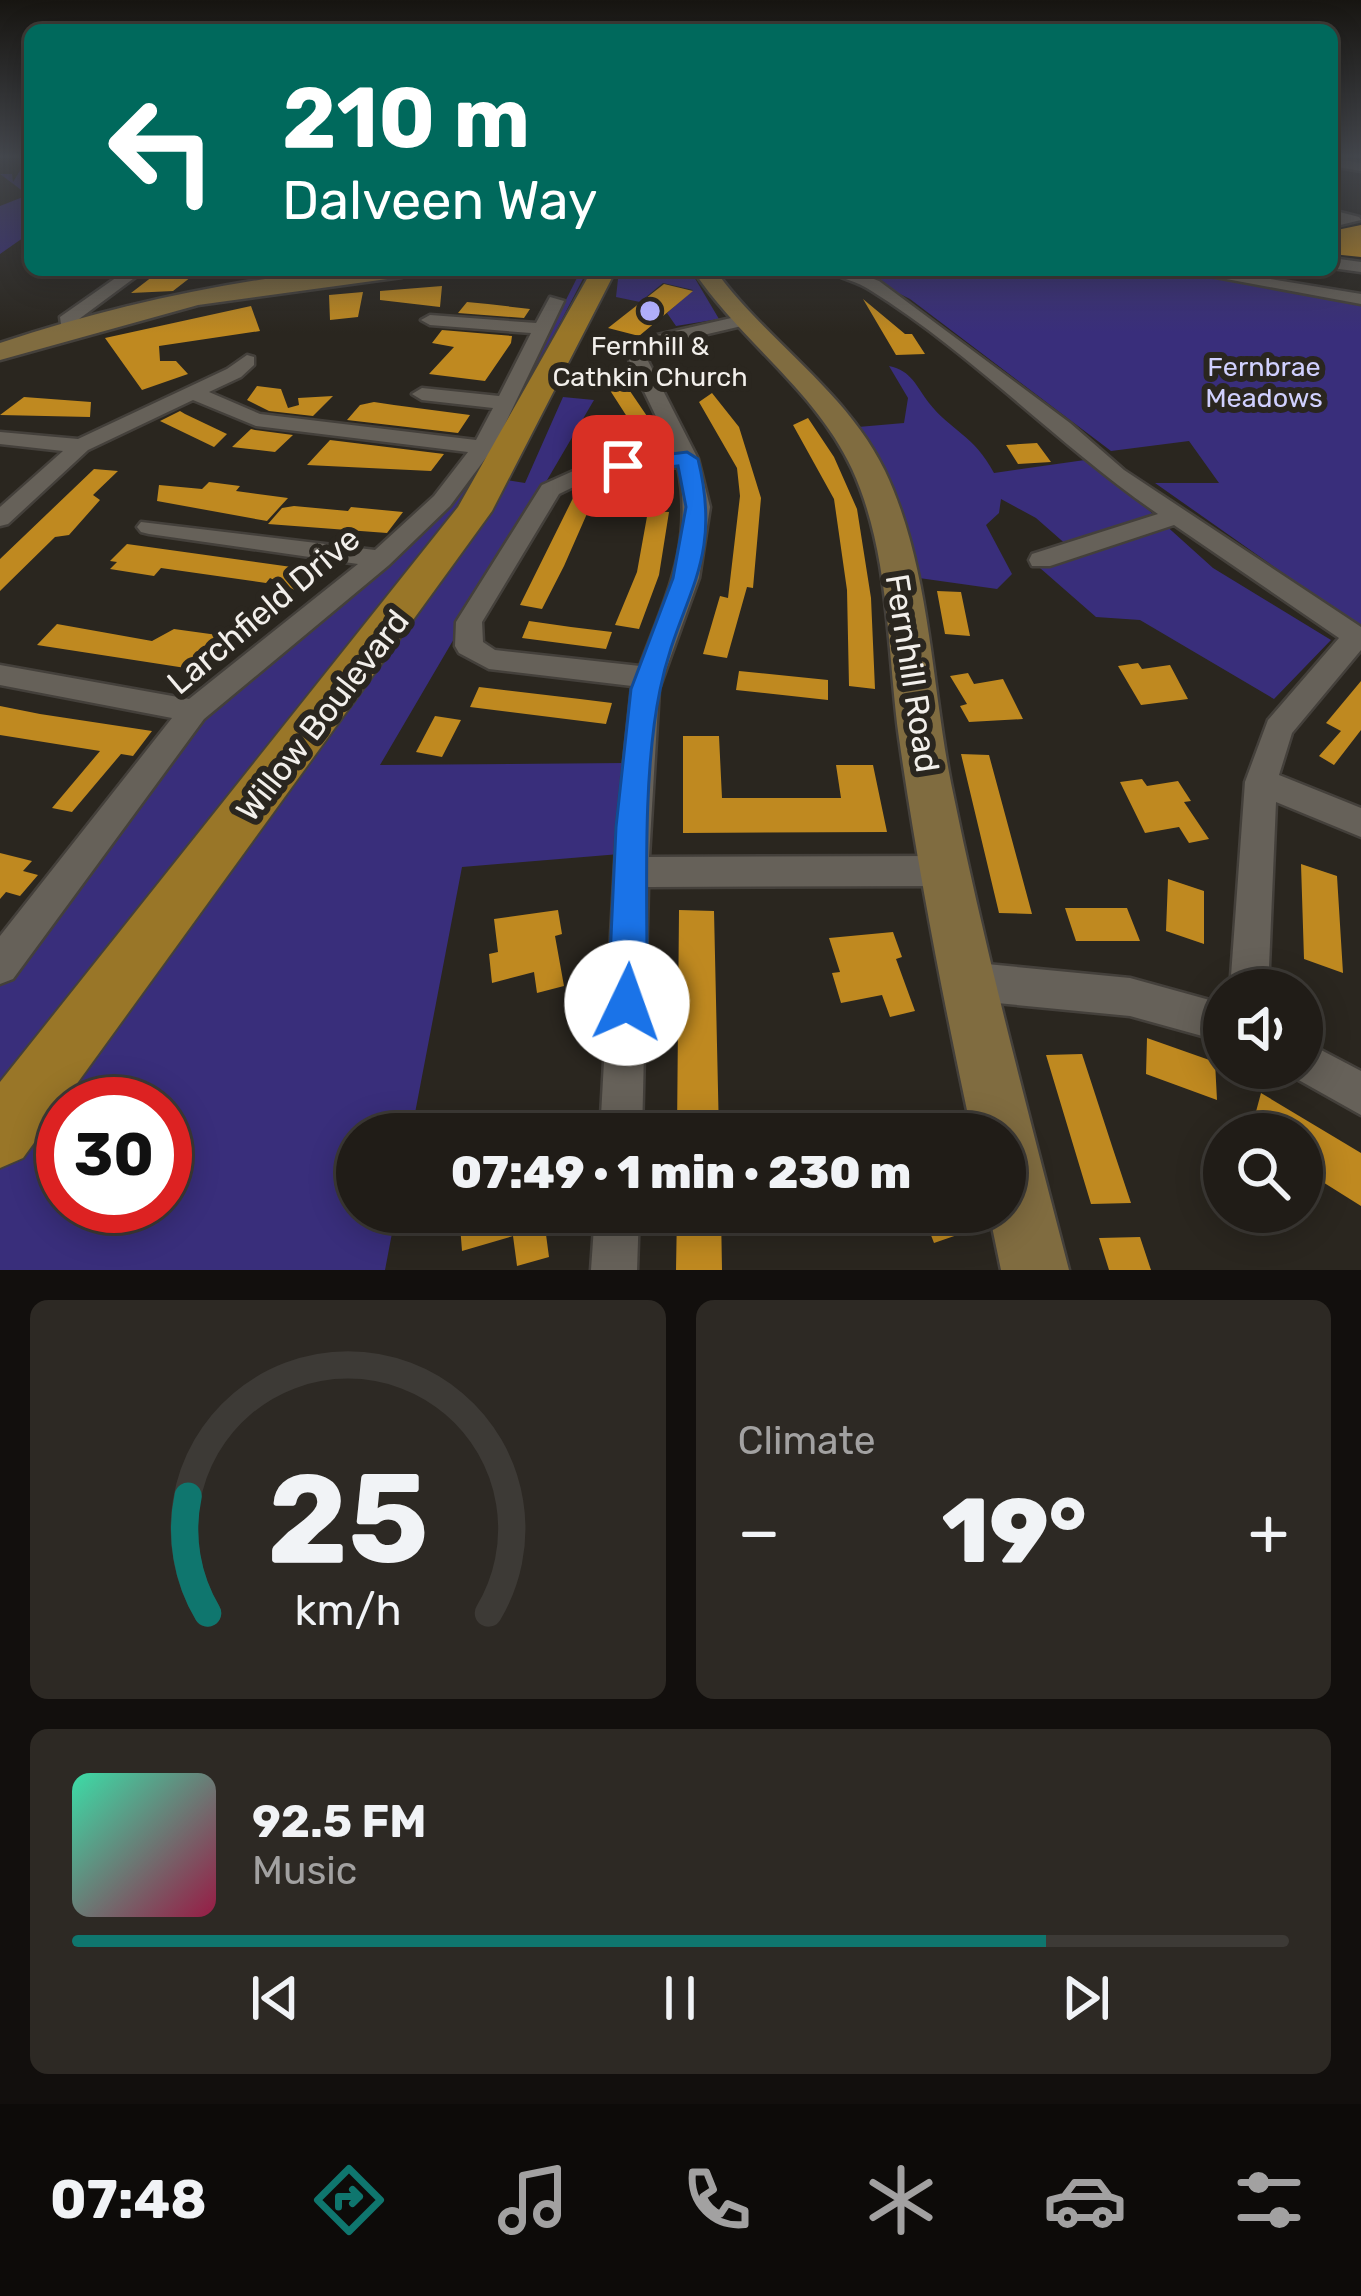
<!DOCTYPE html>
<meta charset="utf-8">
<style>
:root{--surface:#201c17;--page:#2d2924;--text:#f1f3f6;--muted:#a2a1a1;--line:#3d3a36;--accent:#0f766e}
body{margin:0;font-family:Rubik,sans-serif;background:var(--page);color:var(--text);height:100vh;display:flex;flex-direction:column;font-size:45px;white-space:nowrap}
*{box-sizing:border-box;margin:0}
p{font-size:39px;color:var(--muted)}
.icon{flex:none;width:66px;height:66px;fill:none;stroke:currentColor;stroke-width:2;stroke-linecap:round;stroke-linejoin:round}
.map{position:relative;height:1270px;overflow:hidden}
.sheet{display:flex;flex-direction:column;gap:30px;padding:30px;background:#120f0d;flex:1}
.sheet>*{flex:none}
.banner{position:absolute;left:24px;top:24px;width:1314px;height:252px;border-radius:18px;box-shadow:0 6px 30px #0003,0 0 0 3px var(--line);background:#00695c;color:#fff;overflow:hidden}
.controls{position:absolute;left:1203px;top:969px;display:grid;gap:24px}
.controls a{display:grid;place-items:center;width:120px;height:120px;border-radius:50%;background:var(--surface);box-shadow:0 6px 30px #0003,0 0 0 3px var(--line);font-size:60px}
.speed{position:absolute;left:36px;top:1077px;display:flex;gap:24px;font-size:60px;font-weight:700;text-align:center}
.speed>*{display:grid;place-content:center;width:156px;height:156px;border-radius:50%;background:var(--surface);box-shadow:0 6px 30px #0003,0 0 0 3px var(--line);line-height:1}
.speed .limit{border:18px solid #d22;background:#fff;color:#111}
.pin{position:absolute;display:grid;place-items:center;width:102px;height:102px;color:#fff;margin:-51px;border-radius:24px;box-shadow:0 6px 18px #0006}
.me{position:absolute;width:132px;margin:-66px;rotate:3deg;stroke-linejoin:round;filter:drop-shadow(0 0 9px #0008)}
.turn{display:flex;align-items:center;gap:42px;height:252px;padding:0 60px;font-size:54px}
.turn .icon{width:156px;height:156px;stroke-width:2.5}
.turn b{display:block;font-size:84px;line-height:102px}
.big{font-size:90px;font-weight:800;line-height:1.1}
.sheet .tile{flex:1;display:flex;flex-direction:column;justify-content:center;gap:18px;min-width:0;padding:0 42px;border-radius:18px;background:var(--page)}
.sheet .dial{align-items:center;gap:0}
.dial svg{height:312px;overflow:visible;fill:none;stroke:var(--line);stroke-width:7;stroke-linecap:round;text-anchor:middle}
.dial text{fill:var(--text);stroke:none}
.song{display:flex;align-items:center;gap:36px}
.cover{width:144px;height:144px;border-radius:18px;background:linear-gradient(135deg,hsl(160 70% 55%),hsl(340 70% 35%))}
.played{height:12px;border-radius:6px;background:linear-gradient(90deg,var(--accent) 80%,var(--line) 80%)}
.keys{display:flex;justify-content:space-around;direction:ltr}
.heat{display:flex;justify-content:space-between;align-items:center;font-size:66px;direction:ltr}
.sheet .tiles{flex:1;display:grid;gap:30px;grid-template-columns:1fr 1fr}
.tile:last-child{grid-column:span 2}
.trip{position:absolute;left:336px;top:1113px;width:690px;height:120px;border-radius:60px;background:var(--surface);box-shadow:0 6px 30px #0003,0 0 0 3px var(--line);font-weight:800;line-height:120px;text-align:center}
.menu{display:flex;height:192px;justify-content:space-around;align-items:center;background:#0d0b09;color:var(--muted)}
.menu .icon{width:84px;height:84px}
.menu .selected{color:var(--accent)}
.menu b{font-size:54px;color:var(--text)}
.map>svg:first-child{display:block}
.green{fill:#392e7b;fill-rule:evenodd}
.building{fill:#bf8920}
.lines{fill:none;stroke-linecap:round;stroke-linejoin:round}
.street-casing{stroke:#44403b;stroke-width:5}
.secondary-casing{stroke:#44403b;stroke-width:5}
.primary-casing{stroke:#44403b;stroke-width:4}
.street{fill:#666159;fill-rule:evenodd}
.secondary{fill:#806c40;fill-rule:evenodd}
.primary{fill:#997628;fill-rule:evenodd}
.route{fill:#1a73e8;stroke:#114b97;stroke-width:3}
.poi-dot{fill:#b0aefa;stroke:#2a261f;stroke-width:4.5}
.labels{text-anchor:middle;stroke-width:12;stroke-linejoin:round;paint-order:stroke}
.far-poi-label{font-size:27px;fill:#f2efeb;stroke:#2a261f}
.far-park-label{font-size:27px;fill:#d0d0fe;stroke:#2a261f}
.street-label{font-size:33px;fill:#f2efeb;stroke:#2a261f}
</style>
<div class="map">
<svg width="1361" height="1270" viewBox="0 0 1361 1270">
<rect width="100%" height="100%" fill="#2a261f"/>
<path class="green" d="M21 169 30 172V233L0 254V206L28 195 0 174H12L13 182Z
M619 270H690L719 319 676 326 667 313 693 290 663 283 640 302 616 297Z
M852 270H1168L1361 302V628L1155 483H1219L1189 441 1111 451 910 299Z
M580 272 586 273 480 476 525 483 563 397 594 400 380 765 625 763 620 854 462 867 411 1134H357V1212H396L385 1270H0V985L185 738 248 672 433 518 513 405ZM63 1104H165V1206H63Z
M889 366C912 371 916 386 929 403 950 430 974 435 994 473L1092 459 1213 568 1331 640 1274 699 1140 620 1096 617 1040 568 1077 554 1036 518 1001 499 999 513 986 525 1012 574 997 589 919 578 890 483 858 427 904 423 908 398Z"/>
<path class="building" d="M1361 225V257L1332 254V231Z
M161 270H200L173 291 131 293Z
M664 284 693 291 639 336 608 328Z
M442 286 440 307 380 300V291Z
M363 292 358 317 330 320 329 295Z
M863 299 905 334H912L925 354 896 355Z
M467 302 488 304 530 309 524 318 458 313Z
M251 306 260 331 159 346 160 361H176L188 374 142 390 105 338Z
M442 330 512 336 511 343 485 381 429 374 454 347 432 343Z
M617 372 651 422 633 426 604 381Z
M257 386 281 389 288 408 299 405 298 398 333 396 313 416 269 411 247 400Z
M712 393 739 427 761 498 753 588 747 587 727 658 703 654 720 596 728 598 740 496 737 468 699 402Z
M24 397 91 402 90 417 0 415Z
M374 402 394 405 470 415 458 433 347 420 360 405Z
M180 411 185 414 227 434 214 447 160 421Z
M808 418 834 457 857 509 871 598 875 689 849 686 847 590 834 499 793 425Z
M251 429 255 430 293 435 275 452 232 447Z
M330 440 444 454 431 471 307 465Z
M1037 443 1051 462 1018 464 1006 445Z
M94 469 118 471 93 495 100 500 69 535 55 537 0 591V559Z
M209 482 240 486 236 491 288 498 267 521 157 501 159 485 202 489Z
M573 498 593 500 564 566 542 609 520 605Z
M294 506 348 511 351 507 403 512 387 533 268 524 282 508Z
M648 511 669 512 659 575 639 629 615 625 637 572Z
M127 544 306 569 322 577 301 593 270 578 266 583 161 568 154 576 110 569 117 562 110 561Z
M937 591 961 592 970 636 945 634Z
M529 621 571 627 612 632 606 649 522 638Z
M57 624 152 641 174 629 232 637 205 671 37 645Z
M1138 663 1142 669 1170 665 1188 699 1141 705 1118 666Z
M739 671 828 680V700L736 690Z
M968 673 974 684 1003 679 1023 719 969 722 960 706 967 704 950 676Z
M1361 681V730L1334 765 1319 756 1341 731 1326 723Z
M479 687 580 699 612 703 606 724 470 707Z
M0 706 40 714 152 731 133 756 121 754 72 812 52 808 100 751 0 735Z
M435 716 461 720 442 757 416 752Z
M683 736H719L722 798H841L836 765H873L887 832 683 833Z
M961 754 989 755 1032 914 999 913Z
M1142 779 1147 786 1178 781 1191 801 1184 802 1209 839 1189 843 1179 827 1145 833 1120 782Z
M0 853 32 861 23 871 38 875 20 896 6 892 0 899Z
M1301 864 1337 876 1343 973 1304 959Z
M1168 879 1204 891V944L1166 931Z
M1065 908H1127L1140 941H1076Z
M558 910 562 934 555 936 564 986 537 993 534 972 492 983 489 954 498 952 494 919Z
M679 910 714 911 719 1134H677Z
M893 932 902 957 896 959 915 1011 890 1017 882 995 841 1003 832 973 840 972 829 938Z
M1147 1038 1215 1062 1217 1100 1146 1074Z
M1082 1054 1112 1146 1131 1203 1091 1204 1046 1055Z
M1261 1093 1361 1153V1206L1302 1169V1134H1250Z
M459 1212H543L549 1257 517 1266 513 1236 462 1251Z
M677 1212H721L722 1270H676Z
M922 1212H954L963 1233 934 1243Z
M1140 1237 1151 1270H1109L1099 1238Z"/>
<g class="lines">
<defs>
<path id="street" d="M1332 158 1361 163V171L1332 166Z
M1332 210 1359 217 1361 220 1332 227Z
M1332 258 1361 262V272L1332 268Z
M127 270H145L75 322 74 332H62L60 317Z
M828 270H850L879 281 1070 423 1124 470 1361 627V650L1292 733 1279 775 1361 808V837L1276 802 1268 990H1230L1245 782 1268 720 1339 638 1174 525 1050 566H1032L1029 560 1032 554 1158 514C1059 446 973 354 870 290 857 281 840 279 828 270Z
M1178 270H1215L1361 294V304Z
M550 297 564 301 494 447 450 506 389 565 204 719 13 979 0 984V936L172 718 0 685V665L189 699 358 564 149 534 141 532 137 527 141 522 375 550 434 496 468 452 256 426 193 400 88 450 8 524 0 526V507L63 451 0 444V432L78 439 227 369 247 355 254 357V365L241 377 209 392 260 414 476 440 493 408 422 400 412 394 422 388 499 396 531 333 430 325 421 320 430 315 536 323Z
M740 316 746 317V325L665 344 648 361 698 459 710 507 699 578 659 689 649 857 946 856 958 860 963 871 958 882 946 886 648 887 642 1134H600L617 827 632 686 489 669 459 653 455 646 456 622 542 485 591 463 674 454 629 360 631 356 653 336ZM678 467C694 542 666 596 640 666L495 650 483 642 482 622 559 494 596 476Z
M966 962 1130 978 1224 1004V1042L1130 1016 966 1000 953 994 947 981 953 968Z
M1302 1040 1361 1071V1115L1288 1074 1285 1068H1302Z
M595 1212H639L637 1270H591Z"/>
<path id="secondary" d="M331 270H413L402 277 198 305 0 360V343C108 307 218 283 331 270Z
M693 270H715C767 342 846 390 885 471 930 566 931 681 951 783 984 947 1027 1108 1069 1270H1001L989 1212H1005V1134H972C944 1003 918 871 899 738 887 650 890 552 852 469 816 391 740 341 693 270Z"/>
<path id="primary" d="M592 270H616L492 511 23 1158 0 1168V1082L458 507Z"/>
</defs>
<use href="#street" class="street-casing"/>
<use href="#secondary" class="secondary-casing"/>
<use href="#primary" class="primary-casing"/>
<use href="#street" class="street"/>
<use href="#secondary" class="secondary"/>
<use href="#primary" class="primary"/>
</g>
<linearGradient id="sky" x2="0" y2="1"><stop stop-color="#171511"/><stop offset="0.47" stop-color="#44474d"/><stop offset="1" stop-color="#44474d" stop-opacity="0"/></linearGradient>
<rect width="1361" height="333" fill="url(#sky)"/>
<path class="route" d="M687 452 698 459C724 565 679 596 660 690 641 781 648 908 647 1003L641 1017 627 1022 614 1017 608 1003 616 827 631 689 673 578 686 507 678 466 623 473 612 466 623 460Z"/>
<circle class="poi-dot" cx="650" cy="311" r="12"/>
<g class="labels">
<g class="far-poi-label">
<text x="650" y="355">Fernhill &amp;<tspan x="650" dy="31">Cathkin Church</tspan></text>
</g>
<g class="far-park-label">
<text x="1264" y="376">Fernbrae<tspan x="1264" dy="31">Meadows</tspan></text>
</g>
<g class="street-label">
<text transform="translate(263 610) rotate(-40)" y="12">Larchfield Drive</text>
<text transform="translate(913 673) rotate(81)" y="12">Fernhill Road</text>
<text transform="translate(322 715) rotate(-52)" y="12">Willow Boulevard</text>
</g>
</g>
</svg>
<div class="controls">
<a><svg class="icon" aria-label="sound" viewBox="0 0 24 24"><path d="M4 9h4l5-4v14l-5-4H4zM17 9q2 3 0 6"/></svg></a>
<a><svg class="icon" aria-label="search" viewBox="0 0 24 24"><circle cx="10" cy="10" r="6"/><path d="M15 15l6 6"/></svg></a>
</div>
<div class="speed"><div class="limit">30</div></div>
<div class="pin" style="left:623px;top:466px;background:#d93025"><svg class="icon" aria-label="arrive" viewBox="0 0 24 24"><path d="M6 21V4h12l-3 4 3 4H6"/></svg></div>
<svg class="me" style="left:627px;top:1003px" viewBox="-20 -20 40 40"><circle r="19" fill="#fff"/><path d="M0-13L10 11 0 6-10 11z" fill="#1a73e8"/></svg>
<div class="trip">07:49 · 1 min · 230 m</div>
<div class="banner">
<div class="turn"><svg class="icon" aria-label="left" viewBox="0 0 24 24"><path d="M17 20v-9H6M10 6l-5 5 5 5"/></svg><div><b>210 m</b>Dalveen Way</div></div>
</div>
</div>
<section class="sheet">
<div class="tiles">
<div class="tile dial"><svg viewBox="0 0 100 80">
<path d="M14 69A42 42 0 1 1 86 69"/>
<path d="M14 69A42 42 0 0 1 9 39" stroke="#0f766e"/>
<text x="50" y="56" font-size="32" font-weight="700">25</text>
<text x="50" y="72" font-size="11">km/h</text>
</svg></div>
<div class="tile"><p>Climate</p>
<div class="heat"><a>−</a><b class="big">19°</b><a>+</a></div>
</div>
<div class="tile">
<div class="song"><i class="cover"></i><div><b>92.5 FM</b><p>Music</p></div></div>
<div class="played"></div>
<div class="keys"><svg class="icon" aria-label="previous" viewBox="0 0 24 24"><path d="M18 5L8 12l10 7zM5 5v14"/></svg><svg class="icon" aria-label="pause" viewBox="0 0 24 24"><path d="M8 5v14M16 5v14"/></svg><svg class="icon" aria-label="next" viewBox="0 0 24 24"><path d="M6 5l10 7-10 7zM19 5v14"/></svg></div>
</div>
</div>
</section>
<nav class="menu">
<b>07:48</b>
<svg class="icon selected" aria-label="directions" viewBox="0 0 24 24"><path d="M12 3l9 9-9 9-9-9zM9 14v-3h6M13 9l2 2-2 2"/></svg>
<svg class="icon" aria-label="music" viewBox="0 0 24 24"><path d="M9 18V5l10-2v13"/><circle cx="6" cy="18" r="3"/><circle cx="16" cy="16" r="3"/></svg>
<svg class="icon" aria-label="phone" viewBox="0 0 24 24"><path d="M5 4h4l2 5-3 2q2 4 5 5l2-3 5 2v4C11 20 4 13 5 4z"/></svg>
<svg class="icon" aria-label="climate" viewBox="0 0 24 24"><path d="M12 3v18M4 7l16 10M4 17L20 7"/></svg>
<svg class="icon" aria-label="car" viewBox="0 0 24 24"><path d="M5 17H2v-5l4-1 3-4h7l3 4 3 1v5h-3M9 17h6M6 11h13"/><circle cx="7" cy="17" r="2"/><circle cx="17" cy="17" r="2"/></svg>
<svg class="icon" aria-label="filters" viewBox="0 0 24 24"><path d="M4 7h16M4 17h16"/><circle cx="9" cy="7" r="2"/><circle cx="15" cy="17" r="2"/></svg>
</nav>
